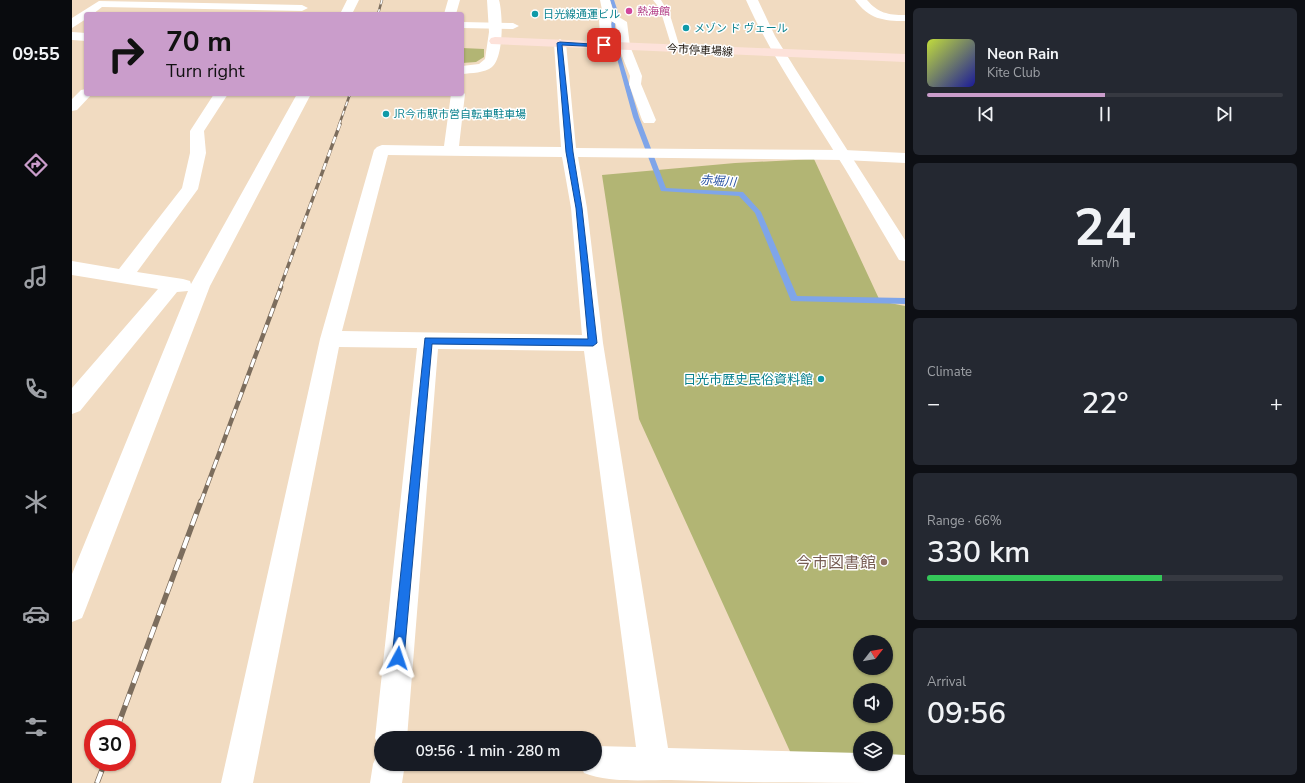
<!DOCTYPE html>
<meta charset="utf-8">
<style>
:root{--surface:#171b24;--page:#242831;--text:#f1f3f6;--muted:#9ea1a6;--line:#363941;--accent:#ca9dcb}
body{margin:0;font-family:"Nunito Sans","Noto Sans JP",sans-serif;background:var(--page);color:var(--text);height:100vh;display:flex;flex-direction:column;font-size:15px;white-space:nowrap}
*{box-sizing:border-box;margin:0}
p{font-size:13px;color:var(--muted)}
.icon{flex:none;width:22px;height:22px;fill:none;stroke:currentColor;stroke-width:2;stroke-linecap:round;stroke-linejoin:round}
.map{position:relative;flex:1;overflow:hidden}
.drawer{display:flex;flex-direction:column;gap:8px;padding:8px;background:#0d0f14;width:400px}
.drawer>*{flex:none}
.top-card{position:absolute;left:12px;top:12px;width:380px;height:84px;border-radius:4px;box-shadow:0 1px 3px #0004;background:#ca9dcb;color:#111;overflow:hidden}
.needle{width:26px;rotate:59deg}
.buttons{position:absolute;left:781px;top:635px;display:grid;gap:8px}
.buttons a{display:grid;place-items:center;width:40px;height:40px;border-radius:50%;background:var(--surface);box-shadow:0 1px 3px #0004;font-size:20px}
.speed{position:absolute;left:12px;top:719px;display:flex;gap:8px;font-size:20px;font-weight:700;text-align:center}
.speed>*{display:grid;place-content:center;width:52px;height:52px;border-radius:50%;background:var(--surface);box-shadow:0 1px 3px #0004;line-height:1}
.speed .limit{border:6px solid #d22;background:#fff;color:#111}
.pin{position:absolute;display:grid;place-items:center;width:34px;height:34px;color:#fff;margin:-17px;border-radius:8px;box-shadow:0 2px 6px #0006}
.me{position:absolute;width:44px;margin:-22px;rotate:5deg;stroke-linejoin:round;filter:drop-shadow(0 0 3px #0008)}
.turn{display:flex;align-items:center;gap:14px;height:84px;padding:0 16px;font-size:18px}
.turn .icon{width:52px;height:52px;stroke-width:2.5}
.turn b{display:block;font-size:28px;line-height:34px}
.big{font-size:30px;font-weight:600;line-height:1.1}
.drawer .widget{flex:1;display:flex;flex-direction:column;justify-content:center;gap:6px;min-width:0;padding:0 14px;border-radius:6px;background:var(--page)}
.drawer .dial{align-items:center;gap:0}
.dial b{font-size:52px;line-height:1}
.song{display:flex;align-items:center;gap:12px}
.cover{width:48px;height:48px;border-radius:6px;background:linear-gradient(135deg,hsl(70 70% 55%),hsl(240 70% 35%))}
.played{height:4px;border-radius:2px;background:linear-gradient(90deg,var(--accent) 50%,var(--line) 50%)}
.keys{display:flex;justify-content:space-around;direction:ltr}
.heat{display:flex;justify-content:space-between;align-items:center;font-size:22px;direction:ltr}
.charge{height:6px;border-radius:3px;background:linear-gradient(90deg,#34c759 66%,var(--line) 0)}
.trip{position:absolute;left:302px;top:731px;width:228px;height:40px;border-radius:20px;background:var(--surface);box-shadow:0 1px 3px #0004;font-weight:600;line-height:40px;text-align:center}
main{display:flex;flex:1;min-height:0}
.tabs{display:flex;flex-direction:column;width:72px;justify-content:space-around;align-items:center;background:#090b0e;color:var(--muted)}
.tabs .icon{width:28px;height:28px}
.tabs .selected{color:var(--accent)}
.tabs b{font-size:18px;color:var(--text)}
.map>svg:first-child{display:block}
.green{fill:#b2b574;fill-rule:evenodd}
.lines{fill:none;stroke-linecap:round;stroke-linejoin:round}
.stream{fill:#7fa5e9;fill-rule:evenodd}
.service{fill:#fff;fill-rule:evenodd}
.pedestrian{fill:#fff;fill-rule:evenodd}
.minor{fill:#fff;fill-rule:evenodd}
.tertiary{fill:#fff;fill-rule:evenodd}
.secondary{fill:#fde2da;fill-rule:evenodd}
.rail-far3-casing{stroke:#7c6d5d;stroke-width:2.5}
.rail-far2-casing{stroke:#7c6d5d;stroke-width:3.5}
.rail-far1-casing{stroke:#7c6d5d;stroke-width:4.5}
.rail-casing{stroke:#7c6d5d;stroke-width:5.5}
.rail-far3{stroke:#fff;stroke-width:1.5;stroke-dasharray:5;stroke-linecap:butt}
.rail-far2{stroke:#fff;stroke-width:2.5;stroke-dasharray:7;stroke-linecap:butt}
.rail-far1{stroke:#fff;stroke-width:3;stroke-dasharray:9;stroke-linecap:butt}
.rail{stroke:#fff;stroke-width:4;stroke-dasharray:12;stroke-linecap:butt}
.route{fill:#1a73e8;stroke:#114b97}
.hotel-dot{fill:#d1479c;stroke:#fff;stroke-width:1.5}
.culture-dot{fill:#0f9aa8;stroke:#fff;stroke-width:1.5}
.education-dot{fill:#8d6e63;stroke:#fff;stroke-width:1.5}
.labels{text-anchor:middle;stroke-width:3;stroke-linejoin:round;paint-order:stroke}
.far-hotel-label{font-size:11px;fill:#b23c85;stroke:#fff;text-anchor:start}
.far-culture-label{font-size:11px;fill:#0d838f;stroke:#fff;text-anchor:start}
.far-street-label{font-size:11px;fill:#1c140b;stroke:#fff}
.far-water-label{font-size:12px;font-style:italic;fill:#2852a3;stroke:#fff}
.culture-label{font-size:13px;fill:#0d838f;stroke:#fff;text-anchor:end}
.near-education-label{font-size:16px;fill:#785e54;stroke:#fff;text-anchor:end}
</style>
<main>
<nav class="tabs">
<b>09:55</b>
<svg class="icon selected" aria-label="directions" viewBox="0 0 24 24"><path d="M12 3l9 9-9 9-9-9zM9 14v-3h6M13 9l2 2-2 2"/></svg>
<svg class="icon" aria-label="music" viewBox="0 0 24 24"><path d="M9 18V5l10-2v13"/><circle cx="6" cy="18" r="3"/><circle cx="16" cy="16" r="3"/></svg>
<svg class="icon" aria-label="phone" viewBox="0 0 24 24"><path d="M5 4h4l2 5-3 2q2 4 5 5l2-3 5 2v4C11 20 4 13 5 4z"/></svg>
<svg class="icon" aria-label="climate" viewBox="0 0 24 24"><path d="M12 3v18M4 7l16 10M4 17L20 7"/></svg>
<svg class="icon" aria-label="car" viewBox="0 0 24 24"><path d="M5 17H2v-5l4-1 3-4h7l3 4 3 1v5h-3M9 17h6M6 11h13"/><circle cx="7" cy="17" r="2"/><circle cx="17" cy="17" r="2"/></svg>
<svg class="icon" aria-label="filters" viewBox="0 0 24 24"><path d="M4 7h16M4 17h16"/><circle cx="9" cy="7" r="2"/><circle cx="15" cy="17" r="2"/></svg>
</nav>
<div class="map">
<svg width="833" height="783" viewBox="0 0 833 783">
<rect width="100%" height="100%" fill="#f1dbc1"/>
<path class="green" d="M390 48 412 49V57L404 62 390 63Z
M742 159 808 301 833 306V760L814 761V738H788V764L726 769 567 419 530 175 663 163ZM788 642H814V668H788ZM788 690H814V716H788Z"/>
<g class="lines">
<path class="stream" d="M538 0H542L547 15 543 24 544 40 567 117 594 188 671 192 689 212 725 296 833 298V304L719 301 683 213 667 196 589 191 561 117 540 40 539 24 543 15Z"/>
<path class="service" d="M581 0H589L598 15 608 48 607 50 600 48 588 9Z"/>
<path class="pedestrian" d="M528 0H538L542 14 555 22 558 46 570 76 569 84 584 120 582 123H572L570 120 557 84 558 76 546 46 544 24 539 21 540 35 538 37 534 38 528 35 527 20 531 15Z
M390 22 441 23 447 26 441 29 390 28Z"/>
<path class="minor" d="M275 0H287L280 14H268Z
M783 0H795C806 13 816 15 833 15V21C811 21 797 19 783 0Z
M27 1 230 5 236 8 230 11 30 7 21 14H14V19L0 28V18Z
M0 32 14 33V41L0 40Z
M488 39 494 43 504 148 772 150 833 153V163L772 160 506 157 515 208 531 343 596 748 788 753V764H814V754L833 755V783C755 783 677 783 599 780 572 780 536 783 512 773L508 764H523V746L564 747 512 351 366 349 335 738H309L308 749 303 738 345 348 267 347 181 783H149L248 339 302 150 305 147 310 145 372 146 379 94H390V91L393 94 387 146 489 147 482 43ZM316 155 490 157 499 208 510 335 270 331Z
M14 89V94H20L5 110 0 111V99L9 90Z
M142 94H156L132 131 134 153 126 189 65 272 111 279 118 281 119 284 225 94H239L138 286 14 608 10 618 0 622V574L116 291 105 292 8 411 0 414V388L86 289 0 275V261L47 269 110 188 118 153V131Z
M309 751V764H333L330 783H298L301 764 306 753Z"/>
<path class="tertiary" d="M376 0H388L384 14H372Z
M415 0H427C431 14 432 57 420 67 413 73 399 73 390 74V66L407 64 413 59 417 32Z
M674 0H686L703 36 724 70 833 240V261L827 260C802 218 779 177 753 137 725 92 696 49 674 0Z"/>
<path class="secondary" d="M423 37 833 54V62L419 44 417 41 419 38Z"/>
<defs>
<path id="rail-far3" d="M306 14 310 0
M267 125 278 94"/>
<path id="rail-far2" d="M208 288 268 124"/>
<path id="rail-far1" d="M129 502 209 287"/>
<path id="rail" d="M45 728 129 501
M25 783 33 762"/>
</defs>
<use href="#rail-far3" class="rail-far3-casing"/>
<use href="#rail-far2" class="rail-far2-casing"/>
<use href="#rail-far1" class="rail-far1-casing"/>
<use href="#rail" class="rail-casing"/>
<use href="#rail-far3" class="rail-far3"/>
<use href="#rail-far2" class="rail-far2"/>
<use href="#rail-far1" class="rail-far1"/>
<use href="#rail" class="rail"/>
</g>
<path class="route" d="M488 42 535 45 532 47 490 45 501 152 510 208 525 343 521 346 360 344 332 658 331 663 326 664 322 663 320 658 353 338 516 339 504 208 494 152 485 43Z"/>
<circle class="hotel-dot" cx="557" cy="11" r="4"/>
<g class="culture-dot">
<circle cx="463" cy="14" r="4"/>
<circle cx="614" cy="28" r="4"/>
<circle cx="314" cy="114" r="4"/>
<circle cx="749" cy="379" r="4"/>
</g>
<circle class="education-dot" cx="812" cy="562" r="4"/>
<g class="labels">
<g class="far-hotel-label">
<text x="565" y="15">熱海館</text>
</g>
<g class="far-culture-label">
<text x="471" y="18">日光線通運ビル</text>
<text x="622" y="32">メゾン ド ヴェール</text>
<text x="322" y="118">JR今市駅市営自転車駐車場</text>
</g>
<g class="far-street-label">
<text transform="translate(628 50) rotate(3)" y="4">今市停車場線</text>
</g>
<g class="far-water-label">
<text transform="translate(646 181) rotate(4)" y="4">赤堀川</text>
</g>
<g class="culture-label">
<text x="741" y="384">日光市歴史民俗資料館</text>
</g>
<g class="near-education-label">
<text x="804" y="568">今市図書館</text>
</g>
</g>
</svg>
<div class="buttons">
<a><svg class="needle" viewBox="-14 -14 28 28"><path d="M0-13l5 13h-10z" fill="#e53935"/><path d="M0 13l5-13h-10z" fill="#9ea1a6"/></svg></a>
<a><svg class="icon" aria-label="sound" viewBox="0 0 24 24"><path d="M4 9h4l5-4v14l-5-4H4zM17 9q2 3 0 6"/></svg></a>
<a><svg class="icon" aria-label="layers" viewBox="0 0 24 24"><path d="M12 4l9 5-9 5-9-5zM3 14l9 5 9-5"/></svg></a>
</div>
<div class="speed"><div class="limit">30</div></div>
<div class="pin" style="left:532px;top:45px;background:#d93025"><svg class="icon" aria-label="arrive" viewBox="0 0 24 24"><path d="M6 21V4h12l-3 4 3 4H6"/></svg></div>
<svg class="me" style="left:326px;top:658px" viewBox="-20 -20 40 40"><path d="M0-17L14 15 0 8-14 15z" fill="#1a73e8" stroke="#fff" stroke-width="4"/></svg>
<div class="trip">09:56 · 1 min · 280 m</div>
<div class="top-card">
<div class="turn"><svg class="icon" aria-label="right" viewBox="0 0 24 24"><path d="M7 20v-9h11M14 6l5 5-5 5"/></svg><div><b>70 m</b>Turn right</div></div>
</div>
</div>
<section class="drawer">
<div class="widget">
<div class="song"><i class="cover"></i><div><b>Neon Rain</b><p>Kite Club</p></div></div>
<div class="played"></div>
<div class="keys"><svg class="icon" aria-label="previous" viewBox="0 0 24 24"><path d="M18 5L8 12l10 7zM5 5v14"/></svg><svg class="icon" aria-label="pause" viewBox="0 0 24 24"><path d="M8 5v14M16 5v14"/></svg><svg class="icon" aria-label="next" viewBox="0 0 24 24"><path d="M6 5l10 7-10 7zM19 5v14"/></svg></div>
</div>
<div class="widget dial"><b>24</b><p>km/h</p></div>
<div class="widget"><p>Climate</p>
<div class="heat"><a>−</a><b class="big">22°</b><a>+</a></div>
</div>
<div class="widget"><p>Range · 66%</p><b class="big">330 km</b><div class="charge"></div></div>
<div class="widget"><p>Arrival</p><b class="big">09:56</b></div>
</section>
</main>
